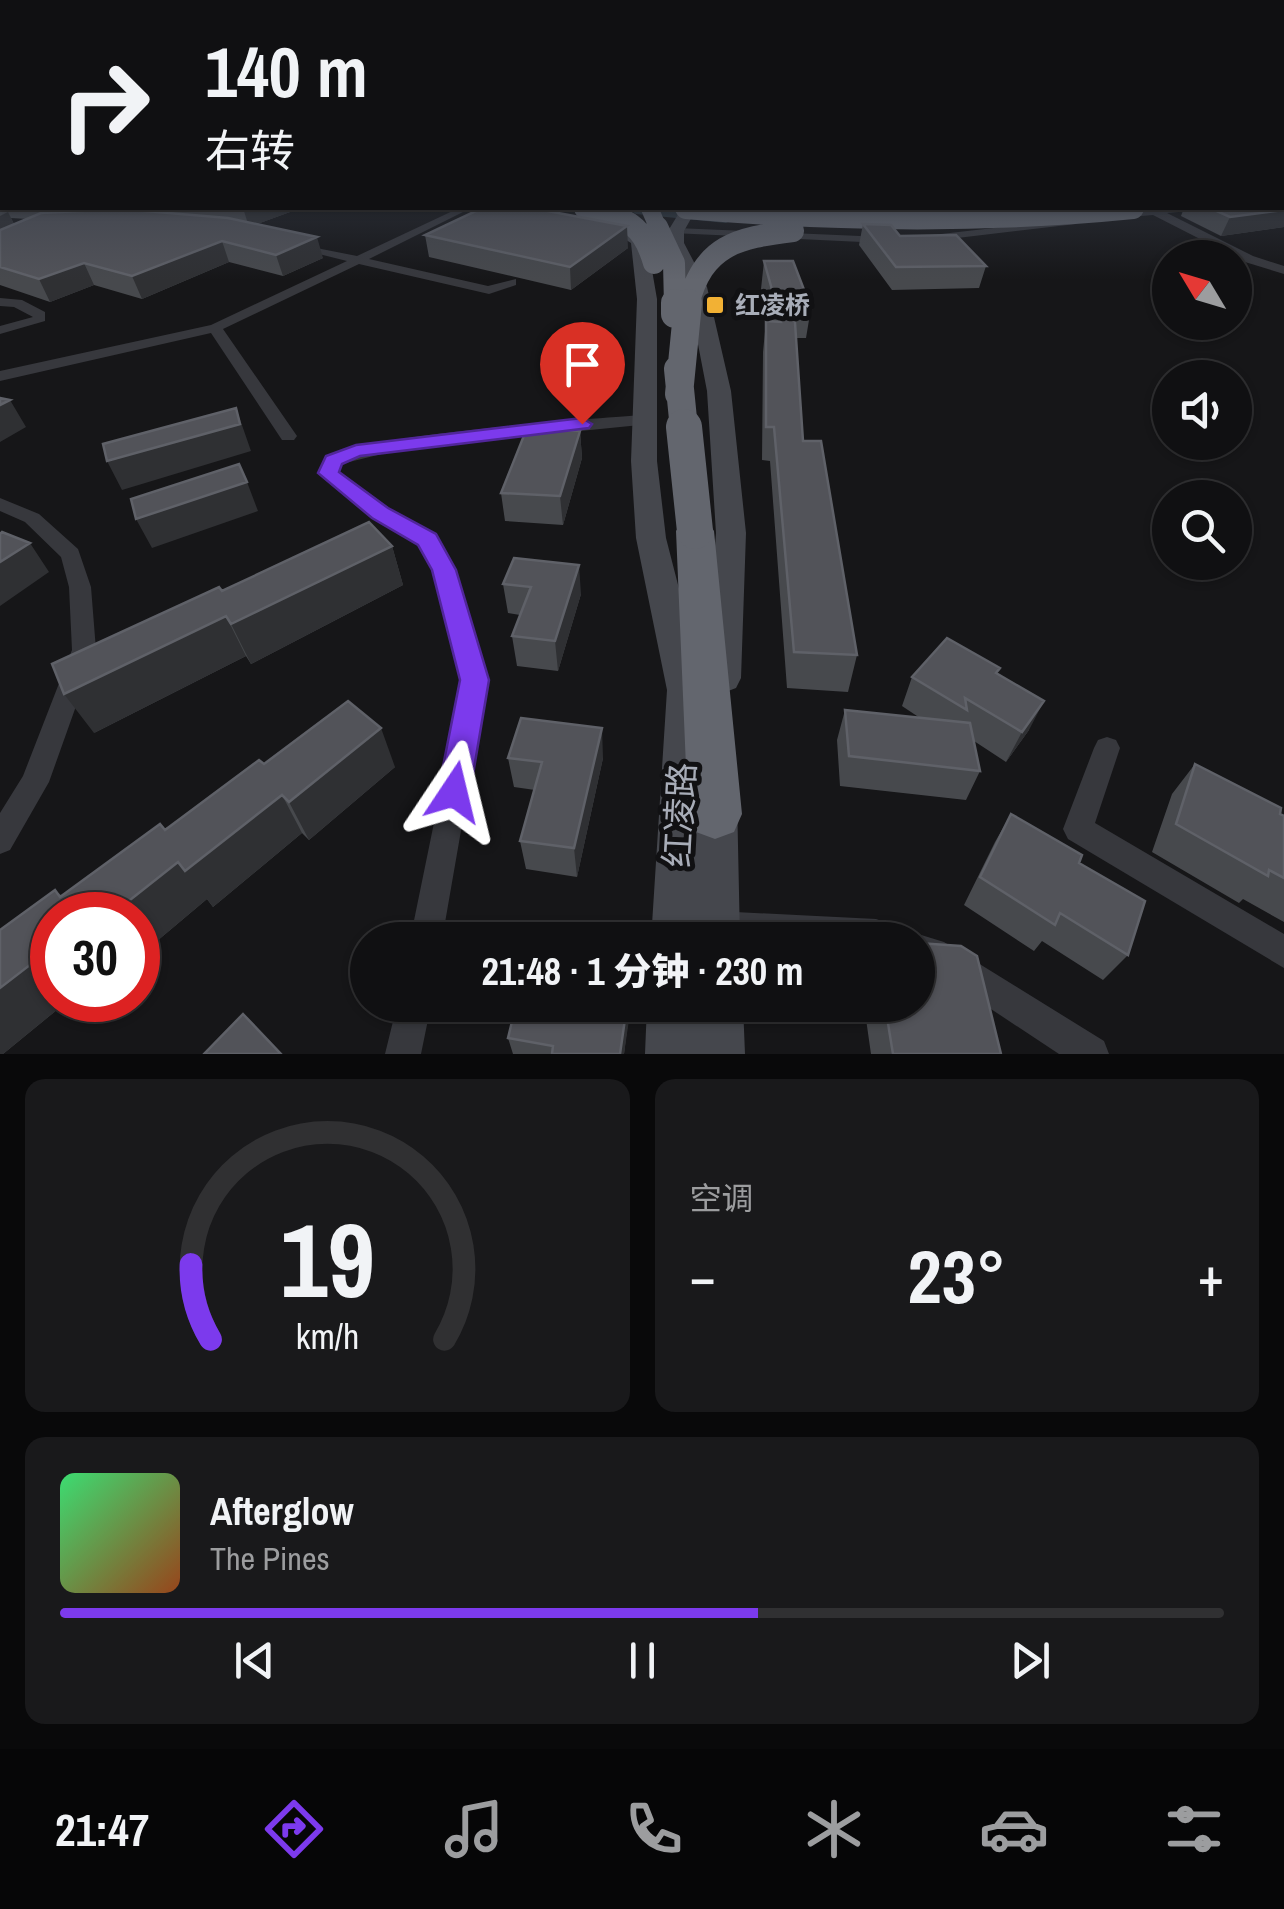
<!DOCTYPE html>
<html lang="zh">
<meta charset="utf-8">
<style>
:root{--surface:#101012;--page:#19191b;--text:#f1f3f6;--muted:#9c9d9f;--line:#303032;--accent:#7c3aed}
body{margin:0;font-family:"Archivo Narrow","Noto Sans SC",sans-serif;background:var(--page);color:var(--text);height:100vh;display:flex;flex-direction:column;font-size:38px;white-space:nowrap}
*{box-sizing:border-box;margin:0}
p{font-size:32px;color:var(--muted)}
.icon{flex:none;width:55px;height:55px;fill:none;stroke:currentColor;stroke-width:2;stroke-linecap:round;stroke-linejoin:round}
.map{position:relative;height:1054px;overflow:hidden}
.details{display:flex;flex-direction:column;gap:25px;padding:25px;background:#09090a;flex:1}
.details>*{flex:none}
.guide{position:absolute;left:0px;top:0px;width:1285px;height:210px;box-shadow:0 2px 8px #0004,0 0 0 2px var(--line);background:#101012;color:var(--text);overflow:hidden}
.needle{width:65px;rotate:308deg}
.fabs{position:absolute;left:1152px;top:240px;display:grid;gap:20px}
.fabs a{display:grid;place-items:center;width:100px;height:100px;border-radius:50%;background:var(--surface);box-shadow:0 2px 8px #0004,0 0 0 2px var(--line);font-size:50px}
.speed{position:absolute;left:30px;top:892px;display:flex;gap:20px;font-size:50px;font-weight:700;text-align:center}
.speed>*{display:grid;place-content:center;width:130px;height:130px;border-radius:50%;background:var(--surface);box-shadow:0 2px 8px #0004,0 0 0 2px var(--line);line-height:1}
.speed .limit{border:15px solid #d22;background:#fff;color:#111}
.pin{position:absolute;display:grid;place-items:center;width:85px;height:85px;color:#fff;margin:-102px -42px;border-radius:50% 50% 50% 0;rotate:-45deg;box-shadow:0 0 10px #0007}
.pin .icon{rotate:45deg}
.me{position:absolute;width:110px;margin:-55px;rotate:10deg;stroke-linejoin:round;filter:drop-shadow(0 0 8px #0008)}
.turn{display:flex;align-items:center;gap:35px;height:210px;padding:0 40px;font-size:45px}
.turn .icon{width:130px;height:130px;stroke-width:2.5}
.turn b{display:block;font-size:70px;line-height:85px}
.big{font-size:75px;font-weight:800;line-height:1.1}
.details .card{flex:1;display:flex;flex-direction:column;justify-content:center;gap:15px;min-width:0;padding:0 35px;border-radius:20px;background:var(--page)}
.details .dial{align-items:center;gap:0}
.dial svg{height:260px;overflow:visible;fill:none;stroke:var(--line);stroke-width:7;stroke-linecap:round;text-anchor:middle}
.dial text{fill:var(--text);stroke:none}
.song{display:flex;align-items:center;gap:30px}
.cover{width:120px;height:120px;border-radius:15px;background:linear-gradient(135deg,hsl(140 70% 55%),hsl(20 70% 35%))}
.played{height:10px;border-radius:5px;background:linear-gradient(90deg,var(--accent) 60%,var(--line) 60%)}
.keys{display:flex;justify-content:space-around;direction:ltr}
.heat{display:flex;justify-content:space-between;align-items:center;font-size:55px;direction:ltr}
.details .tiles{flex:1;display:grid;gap:25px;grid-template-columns:1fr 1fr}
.card:last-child{grid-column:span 2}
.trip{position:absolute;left:350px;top:922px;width:585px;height:100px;border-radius:50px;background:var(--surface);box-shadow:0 2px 8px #0004,0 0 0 2px var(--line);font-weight:800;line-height:100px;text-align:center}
.tabs{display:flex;height:160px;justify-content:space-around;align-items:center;background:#060607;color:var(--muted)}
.tabs .icon{width:70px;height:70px}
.tabs .selected{color:var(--accent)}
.tabs b{font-size:45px;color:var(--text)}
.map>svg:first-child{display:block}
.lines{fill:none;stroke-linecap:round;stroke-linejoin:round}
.river{fill:#2c353c;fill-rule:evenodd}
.street{fill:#37383d;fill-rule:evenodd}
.secondary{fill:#45474d;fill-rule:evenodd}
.highway{fill:#63666e;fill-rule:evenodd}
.highway-bridge-far3{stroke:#63666e;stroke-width:18}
.highway-bridge-far2{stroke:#63666e;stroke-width:22}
.highway-bridge-far1{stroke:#63666e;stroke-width:28}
.highway-bridge{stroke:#63666e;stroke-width:36}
.wall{fill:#47494d;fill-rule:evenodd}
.shaded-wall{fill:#2f3033}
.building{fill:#525359;stroke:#5f6168;stroke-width:2.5}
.route{fill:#7c3aed;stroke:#51269a;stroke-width:2.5}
.poi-dot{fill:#f2b134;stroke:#111113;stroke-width:4}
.labels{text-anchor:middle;stroke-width:10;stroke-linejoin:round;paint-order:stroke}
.far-poi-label{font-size:25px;font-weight:bold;fill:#a8adb8;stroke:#111113;text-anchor:start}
.near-street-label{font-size:35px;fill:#a8adb8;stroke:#111113}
</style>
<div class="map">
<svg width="1284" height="1054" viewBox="0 0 1284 1054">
<rect width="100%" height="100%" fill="#161618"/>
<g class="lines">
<path class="river" d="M626 208C650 206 720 202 737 217L726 223 636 214Z"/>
<path class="street" d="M459 208H471L369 259 488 286 516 279V285L489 294 359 264 223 329 297 436 294 440H282L211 333 0 381V371L211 325 347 261 291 247V243L357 256Z
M1154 208H1195L1190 211 1167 213 1253 256 1284 266V274L1245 262 1153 215 1116 218 1111 215Z
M1072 219 1077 222 1076 224 932 241 926 238 932 235Z
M676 228 883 237 889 240 883 243 672 233 671 231Z
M0 298 22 300 45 312V321L0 334V326L33 317 14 307 0 306Z
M644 415 650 416V424L402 449 341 464 338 472 387 509 434 535 455 570 487 681 442 940H410L463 681 433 570 419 544 373 517 322 477 319 473C320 471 324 460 325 459 347 436 598 418 644 415Z
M0 498 39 514 78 549 91 587 96 650 49 782 10 850 0 854V813L23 776 72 650 69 587 61 557 25 522 0 511Z
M1107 737 1116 740 1120 748 1095 823 1284 934V968L1068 839 1063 829 1094 748 1098 740Z
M716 911 876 919 902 928 906 939 918 934 944 942 1104 1041 1109 1054H1059L935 972 918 966V940H709L700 927 705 916Z
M397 1005H431L421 1054H385Z"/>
<path class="secondary" d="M1284 161V170H1282V161Z
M682 208H697L684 231V243L707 287 731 391 746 533 741 678 736 688 723 693 710 688 705 678 716 533 707 391 687 287 666 243 668 231Z
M623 228 647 241 657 299V461L666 538 705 690 703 784 716 779 731 784 737 798 740 940H651L667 690 636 538 631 461 637 299 631 243 615 233Z
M647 1005H743L745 1054H645Z"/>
<path class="highway" d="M0 133 2 134V144L0 143Z
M640 208H659L667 227 664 231H650Z
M695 519 708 522 714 531 742 814 734 832 715 839 696 832 688 814 676 531 682 522Z"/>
<path class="highway-bridge-far3" d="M585 208 589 209
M686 208 698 209
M1122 209 1133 208"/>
<path class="highway-bridge-far2" d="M585 208C625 219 642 221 654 263
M686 208C836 221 983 223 1133 208
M657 227 674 263 675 305
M688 305C703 245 737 238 793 231"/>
<path class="highway-bridge-far1" d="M675 303V314
M678 369 684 429
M679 394 688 303"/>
<path class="highway-bridge" d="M684 427 695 531"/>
</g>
<path class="wall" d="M0 143H2V208H301L257 224 323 258 283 276 229 262 142 299 94 285 50 302 0 285ZM11 218 28 219 14 224Z
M1284 183V227L1221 236 1181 216 1184 208H1282Z
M863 224 986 266 979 288 892 290 859 245Z
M425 235 628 248 571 290 429 257Z
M764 261 811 308 806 338H796L803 441 857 655 848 692 787 688 770 461 762 460 763 352 766 321H769L761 289Z
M580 431 582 458 563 525 505 521 501 493Z
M392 546 403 585 251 664 246 656 94 733 222 591Z
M503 584 581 594 558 671 517 666 512 636 520 615 508 613Z
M997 674 1029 730 1006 762 974 741 980 771 966 800 840 786 837 740 845 710 920 718 902 706 912 677Z
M508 758H603L577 877 526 869 520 841 535 790 514 787Z
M264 764 395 767 309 840 302 833 213 907 207 899 138 957V915L52 1000H69L3 1054 55 890 62 896Z
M1195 764 1284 816V922L1243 899 1239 903 1152 852 1172 794Z
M1011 814 1079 863 1128 955 1103 980 1042 941 1034 951 964 905 995 842Z
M516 1005H630L624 1054H513L508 1038Z
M864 1005H918L1001 1054H871Z"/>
<path class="shaded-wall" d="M93 208H126L129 215 98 219Z
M243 208H301L249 227Z
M1284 210V227L1221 236 1230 217Z
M8 212 18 232 0 241V216Z
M627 226 628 248 571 290 570 267Z
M317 237 323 258 283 276 276 255Z
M222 241 229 262 142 299 132 276Z
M84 263 94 285 50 302 39 279Z
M10 400 26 427 0 442V405Z
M236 408 251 451 122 490 107 461Z
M580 431 582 458 563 525 560 496Z
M247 482 258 511 152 548 136 519Z
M30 543 49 572 0 606V562Z
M392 546 403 585 251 664 231 624Z
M579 565 581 594 558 671 555 641Z
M226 616 246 656 94 733 64 694Z
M1044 701 1029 730 1006 762 1022 732Z
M381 728 395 767 309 840 289 802Z
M602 728 603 758 577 877 574 848Z
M282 795 302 833 213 907 207 899 138 957V915H111L178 862Z
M52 948V1000H69L3 1054H0V988Z
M627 1005H630V1013L624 1054H620Z"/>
<path class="building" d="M0 143H2V199H0Z
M1282 182 1284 183V210L1230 217 1210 208H1282Z
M482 208H532L627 226 570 267 425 235Z
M121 209 228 218 317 237 276 255 222 241 132 276 84 263 39 279 0 267V230L41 213Z
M863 224 891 225 900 236 956 235 986 266 896 267Z
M764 261H793L811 308H794L803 441H821L857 655 794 652 774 427H766V321L781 322Z
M0 398 10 400 0 405Z
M236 408 240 424 107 461 103 444Z
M527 428 580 431 560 496 501 493Z
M239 464 247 482 136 519 131 499Z
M369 522 392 546 231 624 226 616 64 694 52 664 219 587 222 591Z
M2 532 30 543 0 562V534Z
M514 558 579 565 555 641 512 636 531 587 503 584Z
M947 638 1000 668 996 673 1044 701 1022 732 965 698 967 710 912 677Z
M348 701 381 728 289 802 282 795 185 871 178 862 111 915H52V948L0 988V930L55 890 60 897 160 824 165 830 259 760 264 764Z
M845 710 970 723 980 771 849 756Z
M521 718 602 728 574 848 520 841 542 762 508 758Z
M1195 764 1281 808 1280 814 1284 816V878L1269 870 1268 876 1176 824Z
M1011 814 1082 855 1079 863 1145 901 1128 955 1060 913 1055 925 980 877Z
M918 943 961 946 977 956 1001 1054H893L885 1005H918Z
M516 1005H627L620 1054H552L553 1046 508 1038Z
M243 1014 281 1054H204Z"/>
<linearGradient id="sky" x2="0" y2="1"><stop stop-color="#0c0c0d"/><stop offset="0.47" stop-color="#363c48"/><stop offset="1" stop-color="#363c48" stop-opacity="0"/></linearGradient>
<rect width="1284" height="280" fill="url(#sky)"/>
<path class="route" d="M582 418 592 424 589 428 360 456 342 464 339 472 388 508 436 534 456 570 489 680 470 792 465 802 454 806 442 802 438 792 460 680 432 570 418 545 372 518 318 473 326 456 356 445Z"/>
<rect class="poi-dot" x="705" y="295" width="20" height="20" rx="5"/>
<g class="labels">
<g class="far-poi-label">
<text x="735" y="314">红凌桥</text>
</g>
<g class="near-street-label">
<text transform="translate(680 815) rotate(-87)" y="12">红凌路</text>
</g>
</g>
</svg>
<div class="fabs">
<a><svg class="needle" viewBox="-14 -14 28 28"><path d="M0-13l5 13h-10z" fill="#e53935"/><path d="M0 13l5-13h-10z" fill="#9c9d9f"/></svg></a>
<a><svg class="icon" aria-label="sound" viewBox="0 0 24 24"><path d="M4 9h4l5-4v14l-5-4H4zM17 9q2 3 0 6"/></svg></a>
<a><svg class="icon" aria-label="search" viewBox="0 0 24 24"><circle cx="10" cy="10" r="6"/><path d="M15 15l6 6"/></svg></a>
</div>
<div class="speed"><div class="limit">30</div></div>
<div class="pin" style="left:582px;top:424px;background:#d93025"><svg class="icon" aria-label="arrive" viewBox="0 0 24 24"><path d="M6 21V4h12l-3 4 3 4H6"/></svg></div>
<svg class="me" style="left:454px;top:792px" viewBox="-20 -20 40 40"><path d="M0-17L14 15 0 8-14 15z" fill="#7c3aed" stroke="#fff" stroke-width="4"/></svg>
<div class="trip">21:48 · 1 分钟 · 230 m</div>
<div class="guide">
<div class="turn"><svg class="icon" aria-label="right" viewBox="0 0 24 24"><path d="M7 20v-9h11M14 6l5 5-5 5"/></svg><div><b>140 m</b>右转</div></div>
</div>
</div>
<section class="details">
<div class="tiles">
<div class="card dial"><svg viewBox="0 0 100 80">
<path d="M14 69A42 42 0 1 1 86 69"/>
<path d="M14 69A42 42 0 0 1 8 46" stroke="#7c3aed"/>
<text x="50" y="56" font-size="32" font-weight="700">19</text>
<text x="50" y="72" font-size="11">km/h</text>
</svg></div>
<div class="card"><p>空调</p>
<div class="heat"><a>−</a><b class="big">23°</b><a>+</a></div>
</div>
<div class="card">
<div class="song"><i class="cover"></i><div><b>Afterglow</b><p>The Pines</p></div></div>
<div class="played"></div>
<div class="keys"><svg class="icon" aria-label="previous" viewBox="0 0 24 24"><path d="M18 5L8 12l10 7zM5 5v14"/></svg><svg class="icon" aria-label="pause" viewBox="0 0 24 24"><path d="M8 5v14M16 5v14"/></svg><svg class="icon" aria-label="next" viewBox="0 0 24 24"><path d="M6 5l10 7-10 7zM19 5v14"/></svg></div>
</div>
</div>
</section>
<nav class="tabs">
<b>21:47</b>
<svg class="icon selected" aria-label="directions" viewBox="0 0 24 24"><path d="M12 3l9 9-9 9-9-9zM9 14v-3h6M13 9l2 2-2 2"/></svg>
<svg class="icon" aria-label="music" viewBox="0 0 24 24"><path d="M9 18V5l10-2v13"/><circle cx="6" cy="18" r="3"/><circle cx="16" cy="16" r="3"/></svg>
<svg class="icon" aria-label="phone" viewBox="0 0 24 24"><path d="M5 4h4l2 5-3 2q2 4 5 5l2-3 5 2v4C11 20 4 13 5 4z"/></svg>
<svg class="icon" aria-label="climate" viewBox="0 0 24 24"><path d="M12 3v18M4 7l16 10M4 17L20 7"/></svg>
<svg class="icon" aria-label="car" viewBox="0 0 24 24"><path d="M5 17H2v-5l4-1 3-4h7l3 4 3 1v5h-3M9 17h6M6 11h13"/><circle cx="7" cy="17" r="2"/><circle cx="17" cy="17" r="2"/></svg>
<svg class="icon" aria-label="filters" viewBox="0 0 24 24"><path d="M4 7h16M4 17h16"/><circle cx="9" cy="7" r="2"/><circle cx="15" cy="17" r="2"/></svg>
</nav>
